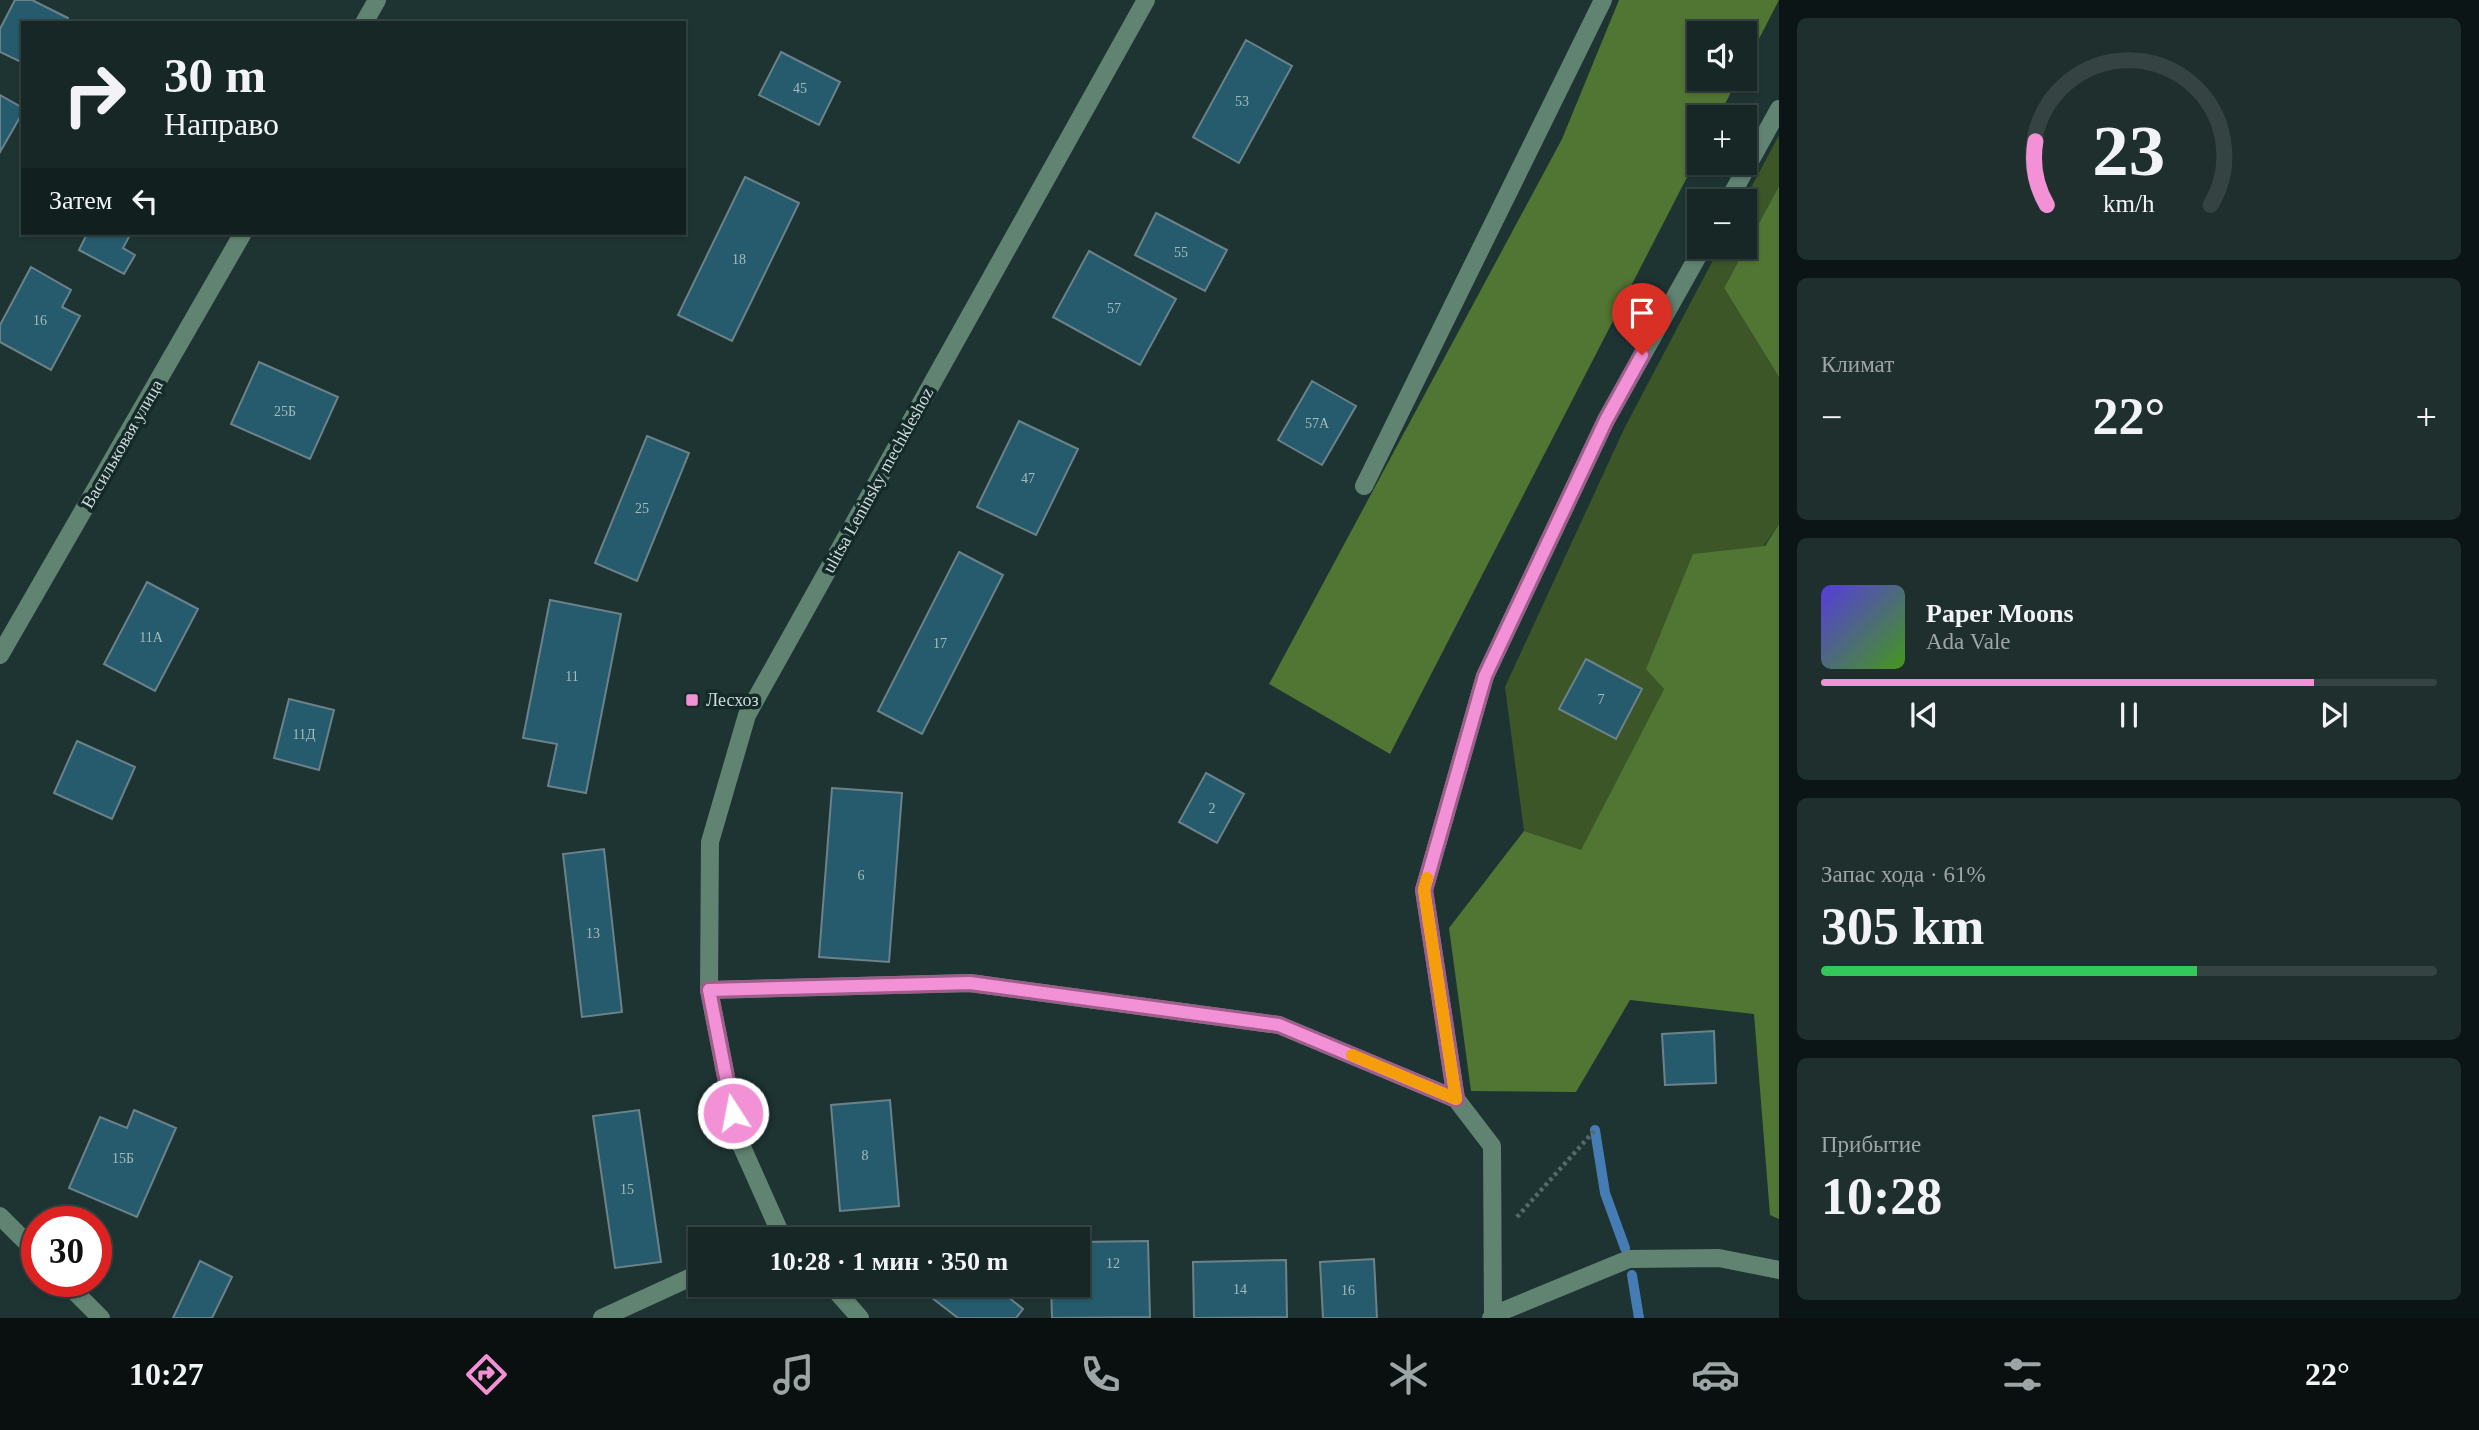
<!DOCTYPE html>
<html lang="ru">
<meta charset="utf-8">
<style>
:root{--surface:#162726;--page:#1f2f2e;--text:#f1f3f6;--muted:#9ea5a7;--line:#354443;--accent:#f391d6}
body{margin:0;font-family:"Times New Roman",serif;background:var(--page);color:var(--text);height:100vh;display:flex;flex-direction:column;font-size:26px;white-space:nowrap}
*{box-sizing:border-box;margin:0}
p{font-size:23px;color:var(--muted)}
.icon{flex:none;width:38px;height:38px;fill:none;stroke:currentColor;stroke-width:2;stroke-linecap:round;stroke-linejoin:round}
.map{position:relative;flex:1;overflow:hidden}
.drawer{display:flex;flex-direction:column;gap:18px;padding:18px;background:#0c1515;width:700px}
.drawer>*{flex:none}
.banner{position:absolute;left:21px;top:21px;width:665px;height:214px;border-radius:0px;box-shadow:0 2px 5px #0004,0 0 0 2px var(--line);background:#162726;color:var(--text);overflow:hidden}
.buttons{position:absolute;left:1687px;top:21px;display:grid;gap:14px}
.buttons a{display:grid;place-items:center;width:70px;height:70px;border-radius:0px;background:var(--surface);box-shadow:0 2px 5px #0004,0 0 0 2px var(--line);font-size:35px}
.speed{position:absolute;left:21px;top:1206px;display:flex;gap:14px;font-size:35px;font-weight:700;text-align:center}
.speed>*{display:grid;place-content:center;width:91px;height:91px;border-radius:50%;background:var(--surface);box-shadow:0 2px 5px #0004,0 0 0 2px var(--line);line-height:1}
.speed .limit{border:10px solid #d22;background:#fff;color:#111}
.pin{position:absolute;display:grid;place-items:center;width:60px;height:60px;color:#fff;margin:-72px -30px;border-radius:50% 50% 50% 0;rotate:-45deg;box-shadow:0 0 7px #0007}
.pin .icon{rotate:45deg}
.me{position:absolute;width:77px;margin:-38px;rotate:349deg;stroke-linejoin:round;filter:drop-shadow(0 0 5px #0008)}
.turn{display:flex;align-items:center;gap:24px;height:147px;padding:0 28px;font-size:32px}
.turn .icon{width:91px;height:91px;stroke-width:2.5}
.turn b{display:block;font-size:49px;line-height:60px}
.then{display:flex;align-items:center;height:66px;padding:0 28px;background:#0003;gap:14px;font-size:26px}
.big{font-size:52px;font-weight:800;line-height:1.1}
.drawer .card{flex:1;display:flex;flex-direction:column;justify-content:center;gap:10px;min-width:0;padding:0 24px;border-radius:10px;background:var(--page)}
.drawer .dial{align-items:center;gap:0}
.dial svg{height:182px;overflow:visible;fill:none;stroke:var(--line);stroke-width:7;stroke-linecap:round;text-anchor:middle}
.dial text{fill:var(--text);stroke:none}
.song{display:flex;align-items:center;gap:21px}
.cover{width:84px;height:84px;border-radius:10px;background:linear-gradient(135deg,hsl(250 70% 55%),hsl(100 70% 35%))}
.played{height:7px;border-radius:4px;background:linear-gradient(90deg,var(--accent) 80%,var(--line) 80%)}
.keys{display:flex;justify-content:space-around;direction:ltr}
.heat{display:flex;justify-content:space-between;align-items:center;font-size:38px;direction:ltr}
.charge{height:10px;border-radius:5px;background:linear-gradient(90deg,#34c759 61%,var(--line) 0)}
.trip{position:absolute;left:688px;top:1227px;width:402px;height:70px;border-radius:0px;background:var(--surface);box-shadow:0 2px 5px #0004,0 0 0 2px var(--line);font-weight:800;line-height:70px;text-align:center}
.tab-bar{display:flex;height:112px;justify-content:space-around;align-items:center;background:#09100f;color:var(--muted)}
.tab-bar .icon{width:49px;height:49px}
.tab-bar .active{color:var(--accent)}
.tab-bar b{font-size:32px;color:var(--text)}
main{display:flex;flex:1;min-height:0}
.map>svg:first-child{display:block}
.green{fill:#3c5627}
.forest{fill:#517532}
.lines{fill:none;stroke-linecap:round;stroke-linejoin:round}
.stream{stroke:#457cb3;stroke-width:10}
.building{fill:#255b6c;stroke:#6c828a;stroke-width:2}
.path{stroke:#566968;stroke-width:4.5;stroke-dasharray:3.5 3.5;stroke-linecap:butt}
.minor{stroke:#618371;stroke-width:18}
.route-casing{stroke:#9e5e8b;stroke-width:18}
.route{stroke:#f391d6;stroke-width:12}
.slow{stroke:#f59e0b;stroke-width:12}
.poi-dot{fill:#f391d6;stroke:#142a29;stroke-width:2.5}
.labels{text-anchor:middle;stroke-width:7;stroke-linejoin:round;paint-order:stroke}
.number-label{font-size:14px;fill:#a4bbbe}
.street-label{font-size:18px;fill:#cedbda;stroke:#142a29}
.poi-label{font-size:18px;fill:#cedbda;stroke:#142a29;text-anchor:start}
</style>
<main>
<div class="map">
<svg width="1779" height="1318" viewBox="0 0 1779 1318">
<rect width="100%" height="100%" fill="#1e3433"/>
<path class="green" d="M1779 135V186L1724 288 1779 377V524L1664 689 1581 851 1524 831 1505 687 1625 427 1720 247H1745L1744 201Z"/>
<path class="forest" d="M1619 0H1779L1745 66V33H1699V79H1738L1718 117H1699V154L1390 754 1269 684 1562 139Z
M1779 186V377L1724 288Z
M1779 524V1219L1770 1215 1754 1014 1630 1000 1576 1092 1471 1091 1449 928 1524 831 1581 850 1664 689 1646 669 1693 554 1765 546Z"/>
<g class="lines">
<path class="stream" d="M1595 1130 1605 1193 1625 1248
M1632 1275 1639 1318"/>
</g>
<path class="building" d="M15 0H32L68 18 65 23H23V63L0 52V29Z
M1246 40 1292 66 1239 163 1193 137Z
M781 52 840 82 819 125 759 95Z
M0 95 23 108V112L0 152Z
M745 177 799 203 732 341 678 315Z
M1156 213 1227 250 1205 291 1135 255Z
M80 233H131L123 248 135 255 124 274 79 250 86 236Z
M1089 251 1176 299 1140 365 1053 317Z
M31 267 71 290 62 307 80 316 51 370 0 342V325Z
M259 362 338 397 310 459 231 424Z
M1312 381 1356 406 1322 465 1278 440Z
M1019 421 1078 449 1036 535 977 507Z
M647 436 689 453 637 581 595 563Z
M959 552 1003 575 922 734 878 711Z
M147 582 198 609 155 691 104 664Z
M550 600 621 614 586 793 548 786 557 744 523 738Z
M1586 659 1642 689 1616 739 1559 709Z
M289 699 334 710 319 770 274 758Z
M77 741 135 767 112 819 54 793Z
M1206 773 1244 794 1217 843 1179 822Z
M832 788 902 793 889 962 819 957Z
M604 849 622 1012 582 1017 563 854Z
M1714 1031 1716 1083 1665 1085 1662 1034Z
M890 1100 899 1206 840 1211 831 1105Z
M134 1110 176 1128 137 1217 69 1188 100 1117 127 1128Z
M639 1110 661 1262 615 1268 593 1116Z
M1148 1241 1150 1317 1052 1318 1051 1284H1078V1242Z
M1374 1259 1377 1318H1323L1320 1262Z
M1286 1260 1287 1317 1194 1318 1193 1262Z
M200 1261 232 1277 212 1318H173Z
M914 1284H992L1023 1309 1016 1318H958Z"/>
<g class="lines">
<path class="path" d="M1517 1217 1595 1130"/>
<path class="minor" d="M364 23 377 0
M1728 201 1779 109
M1364 486 1603 0
M0 655 243 233
M709 990 970 983 1279 1025 1456 1099 1492 1146 1493 1315 1491 1318
M1456 1099 1424 890 1485 676 1606 420 1703 247
M0 1216 37 1253
M783 1239 738 1138 709 990 710 842 747 715 1146 0
M64 1281 101 1318
M830 1284 860 1318
M1493 1315 1629 1259 1719 1258 1779 1270
M602 1318 700 1273"/>
</g>
<g class="lines">
<defs>
<path id="route" d="M733 1113 709 990 970 983 1279 1025 1456 1099 1424 890 1485 676 1606 420 1642 355"/>
</defs>
<use href="#route" class="route-casing"/>
<use href="#route" class="route"/>
<path class="slow" d="M1352 1055 1456 1099 1424 890 1427 878"/>
</g>
<rect class="poi-dot" x="685" y="693" width="14" height="14" rx="3.5"/>
<g class="labels">
<g class="number-label">
<text x="800" y="93">45</text>
<text x="1242" y="106">53</text>
<text x="1181" y="257">55</text>
<text x="739" y="264">18</text>
<text x="1114" y="313">57</text>
<text x="40" y="325">16</text>
<text x="285" y="416">25Б</text>
<text x="1317" y="428">57А</text>
<text x="1028" y="483">47</text>
<text x="642" y="513">25</text>
<text x="151" y="642">11А</text>
<text x="940" y="648">17</text>
<text x="572" y="681">11</text>
<text x="1601" y="704">7</text>
<text x="304" y="739">11Д</text>
<text x="1212" y="813">2</text>
<text x="861" y="880">6</text>
<text x="593" y="938">13</text>
<text x="865" y="1160">8</text>
<text x="123" y="1163">15Б</text>
<text x="627" y="1194">15</text>
<text x="1113" y="1268">12</text>
<text x="1240" y="1294">14</text>
<text x="1348" y="1295">16</text>
</g>
<g class="street-label">
<text transform="translate(122 444) rotate(-60)" y="6">Васильковая улица</text>
<text transform="translate(878 480) rotate(-61)" y="6">ulitsa Leninsky mechkleshoz</text>
</g>
<g class="poi-label">
<text x="706" y="706">Лесхоз</text>
</g>
</g>
</svg>
<div class="buttons">
<a><svg class="icon" aria-label="sound" viewBox="0 0 24 24"><path d="M4 9h4l5-4v14l-5-4H4zM17 9q2 3 0 6"/></svg></a>
<a>+</a>
<a>−</a>
</div>
<div class="speed"><div class="limit">30</div></div>
<div class="pin" style="left:1642px;top:355px;background:#d93025"><svg class="icon" aria-label="arrive" viewBox="0 0 24 24"><path d="M6 21V4h12l-3 4 3 4H6"/></svg></div>
<svg class="me" style="left:733px;top:1113px" viewBox="-20 -20 40 40"><circle r="17" fill="#f391d6" stroke="#fff" stroke-width="3"/><path d="M0-11L8 9 0 5-8 9z" fill="#fff"/></svg>
<div class="trip">10:28 · 1 мин · 350 m</div>
<div class="banner">
<div class="turn"><svg class="icon" aria-label="right" viewBox="0 0 24 24"><path d="M7 20v-9h11M14 6l5 5-5 5"/></svg><div><b>30 m</b>Направо</div></div>
<div class="then">Затем<svg class="icon" aria-label="left" viewBox="0 0 24 24"><path d="M17 20v-9H6M10 6l-5 5 5 5"/></svg></div>
</div>
</div>
<section class="drawer">
<div class="card dial"><svg viewBox="0 0 100 80">
<path d="M14 69A42 42 0 1 1 86 69"/>
<path d="M14 69A42 42 0 0 1 9 41" stroke="#f391d6"/>
<text x="50" y="56" font-size="32" font-weight="700">23</text>
<text x="50" y="72" font-size="11">km/h</text>
</svg></div>
<div class="card"><p>Климат</p>
<div class="heat"><a>−</a><b class="big">22°</b><a>+</a></div>
</div>
<div class="card">
<div class="song"><i class="cover"></i><div><b>Paper Moons</b><p>Ada Vale</p></div></div>
<div class="played"></div>
<div class="keys"><svg class="icon" aria-label="previous" viewBox="0 0 24 24"><path d="M18 5L8 12l10 7zM5 5v14"/></svg><svg class="icon" aria-label="pause" viewBox="0 0 24 24"><path d="M8 5v14M16 5v14"/></svg><svg class="icon" aria-label="next" viewBox="0 0 24 24"><path d="M6 5l10 7-10 7zM19 5v14"/></svg></div>
</div>
<div class="card"><p>Запас хода · 61%</p><b class="big">305 km</b><div class="charge"></div></div>
<div class="card"><p>Прибытие</p><b class="big">10:28</b></div>
</section>
</main>
<nav class="tab-bar">
<b>10:27</b>
<svg class="icon active" aria-label="directions" viewBox="0 0 24 24"><path d="M12 3l9 9-9 9-9-9zM9 14v-3h6M13 9l2 2-2 2"/></svg>
<svg class="icon" aria-label="music" viewBox="0 0 24 24"><path d="M9 18V5l10-2v13"/><circle cx="6" cy="18" r="3"/><circle cx="16" cy="16" r="3"/></svg>
<svg class="icon" aria-label="phone" viewBox="0 0 24 24"><path d="M5 4h4l2 5-3 2q2 4 5 5l2-3 5 2v4C11 20 4 13 5 4z"/></svg>
<svg class="icon" aria-label="climate" viewBox="0 0 24 24"><path d="M12 3v18M4 7l16 10M4 17L20 7"/></svg>
<svg class="icon" aria-label="car" viewBox="0 0 24 24"><path d="M5 17H2v-5l4-1 3-4h7l3 4 3 1v5h-3M9 17h6M6 11h13"/><circle cx="7" cy="17" r="2"/><circle cx="17" cy="17" r="2"/></svg>
<svg class="icon" aria-label="filters" viewBox="0 0 24 24"><path d="M4 7h16M4 17h16"/><circle cx="9" cy="7" r="2"/><circle cx="15" cy="17" r="2"/></svg>
<b>22°</b>
</nav>
